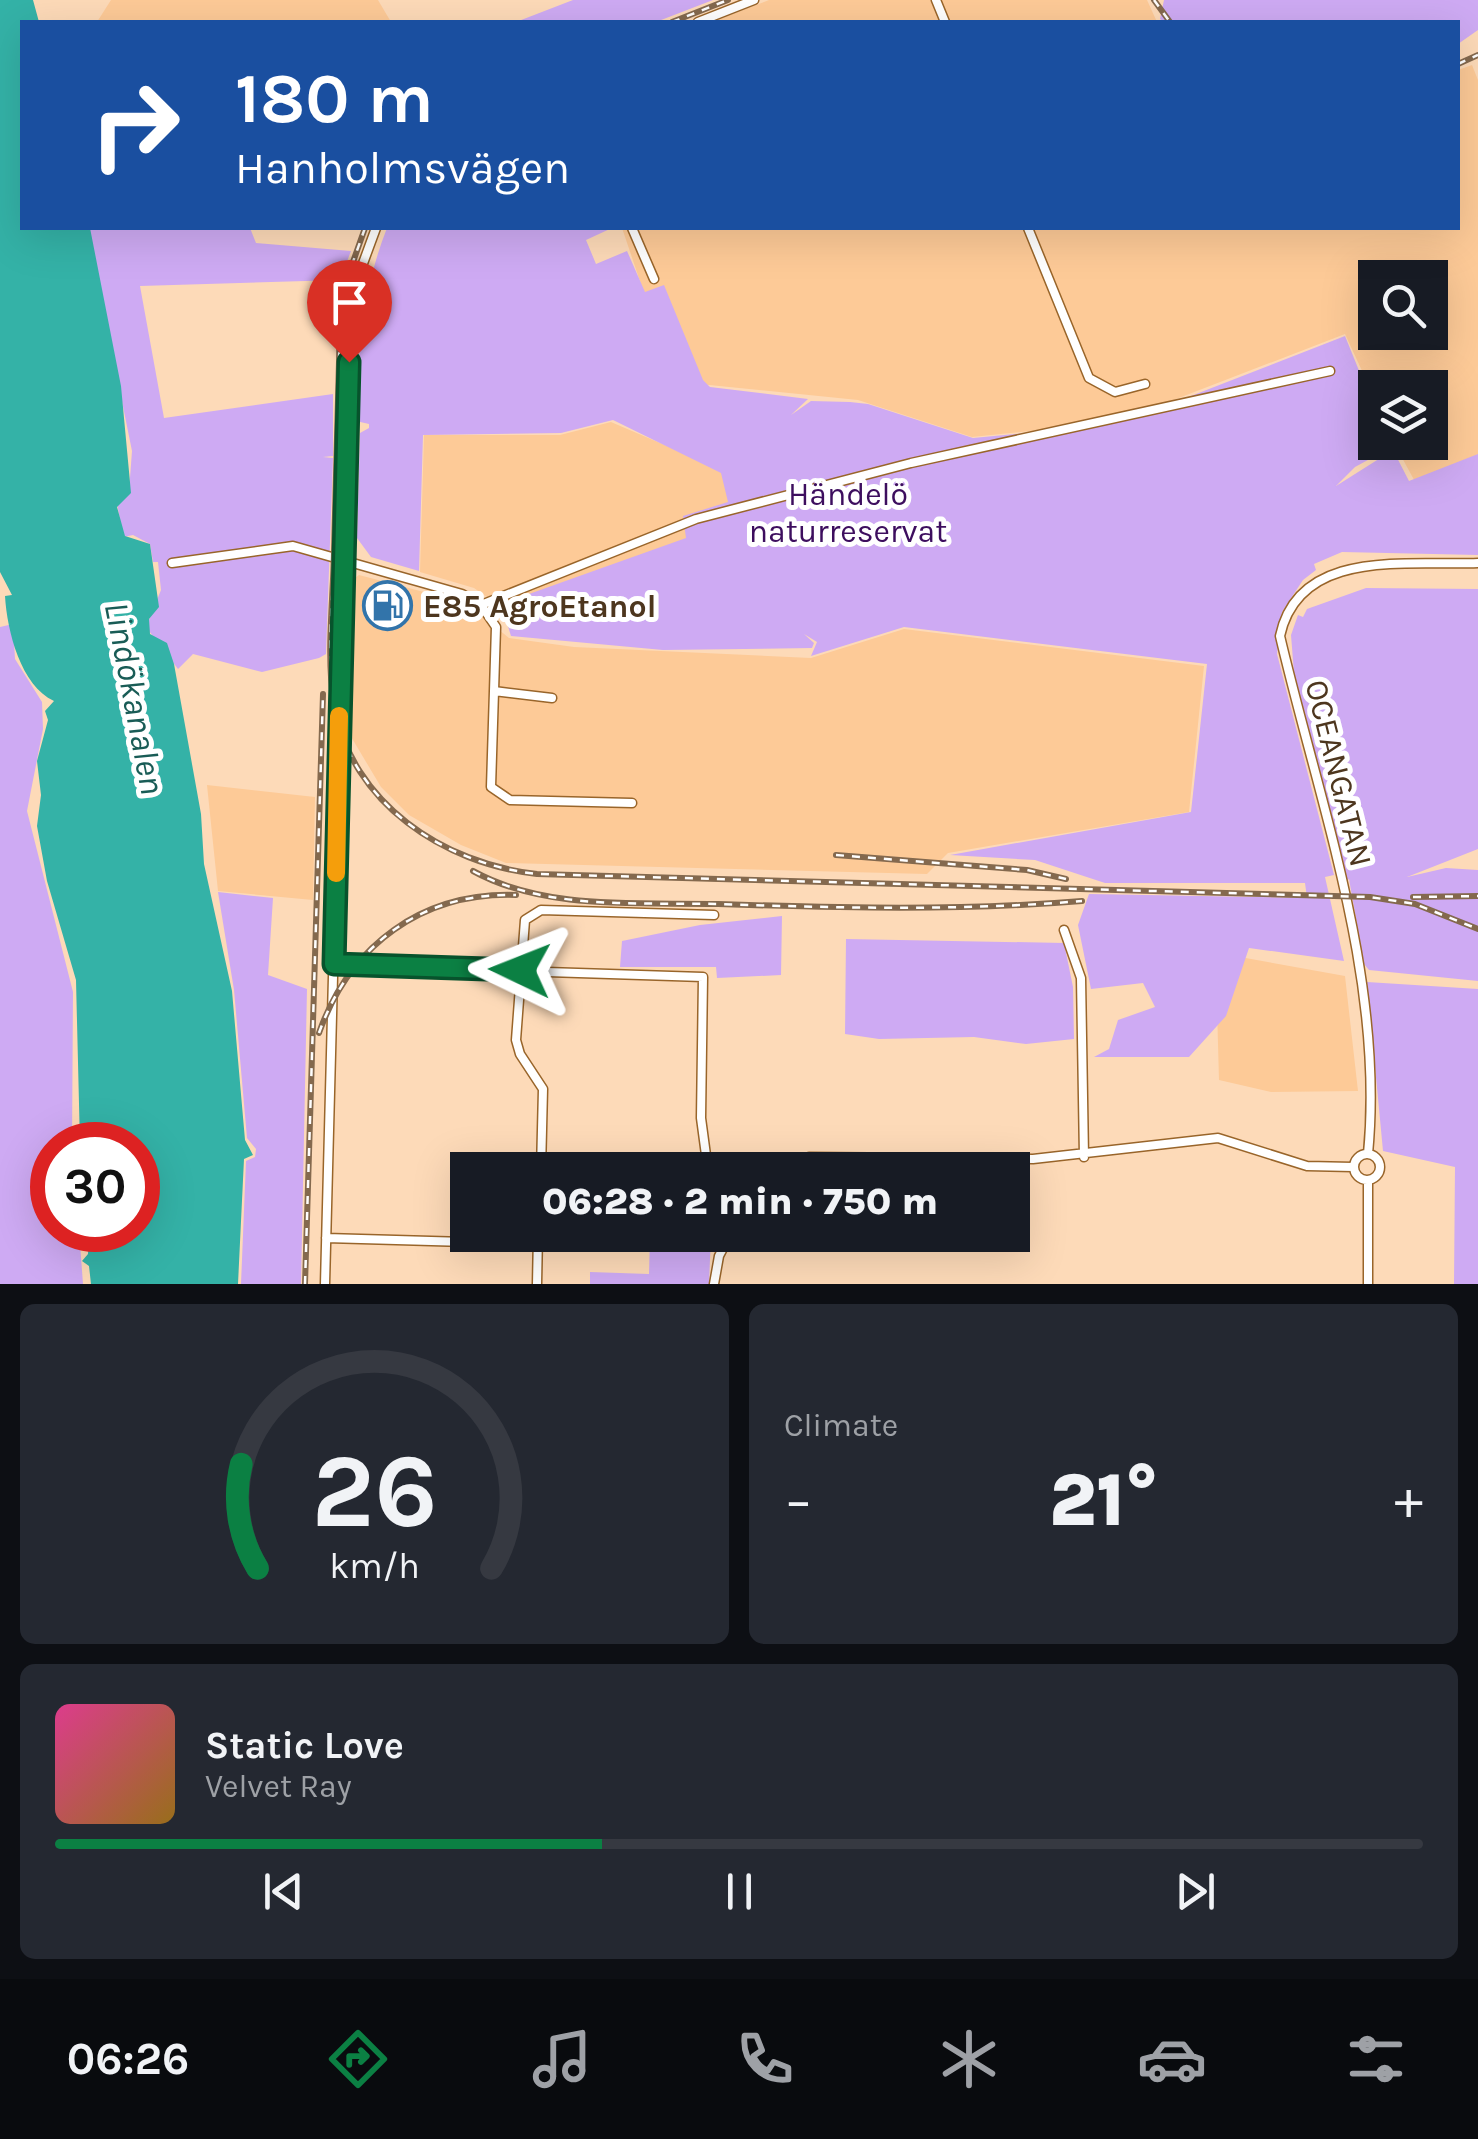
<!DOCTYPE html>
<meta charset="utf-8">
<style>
:root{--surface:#171b24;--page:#242831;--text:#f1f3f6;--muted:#9ea1a6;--line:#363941;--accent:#0b8043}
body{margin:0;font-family:Karla,sans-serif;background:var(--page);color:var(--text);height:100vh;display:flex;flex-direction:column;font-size:38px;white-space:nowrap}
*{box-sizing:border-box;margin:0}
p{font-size:32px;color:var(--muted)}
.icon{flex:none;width:55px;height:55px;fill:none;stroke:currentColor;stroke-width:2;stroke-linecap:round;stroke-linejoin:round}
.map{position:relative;height:1284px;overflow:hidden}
.details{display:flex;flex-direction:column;gap:20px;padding:20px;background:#0d0f14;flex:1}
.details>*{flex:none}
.top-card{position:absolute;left:20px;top:20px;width:1440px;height:210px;border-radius:0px;box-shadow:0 10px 40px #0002;background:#1a4fa0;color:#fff;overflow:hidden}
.fabs{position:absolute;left:1358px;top:260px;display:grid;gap:20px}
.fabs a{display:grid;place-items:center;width:90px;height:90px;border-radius:0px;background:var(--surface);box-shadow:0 10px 40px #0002;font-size:50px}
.speed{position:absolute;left:30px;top:1122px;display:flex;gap:20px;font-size:50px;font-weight:700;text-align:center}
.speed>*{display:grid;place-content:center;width:130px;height:130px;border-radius:50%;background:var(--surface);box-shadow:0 10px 40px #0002;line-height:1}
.speed .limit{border:15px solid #d22;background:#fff;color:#111}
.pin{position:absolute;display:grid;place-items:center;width:85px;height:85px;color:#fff;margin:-102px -42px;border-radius:50% 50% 50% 0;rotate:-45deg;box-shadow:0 0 10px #0007}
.pin .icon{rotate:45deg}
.me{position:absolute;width:110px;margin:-55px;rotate:272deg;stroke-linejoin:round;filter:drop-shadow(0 0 8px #0008)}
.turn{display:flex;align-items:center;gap:35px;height:210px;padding:0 50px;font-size:45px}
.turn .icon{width:130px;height:130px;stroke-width:2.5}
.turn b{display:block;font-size:70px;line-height:85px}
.big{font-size:75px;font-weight:800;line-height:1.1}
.details .card{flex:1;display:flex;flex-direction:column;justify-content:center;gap:15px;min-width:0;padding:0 35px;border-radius:15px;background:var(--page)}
.details .dial{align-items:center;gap:0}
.dial svg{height:260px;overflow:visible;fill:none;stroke:var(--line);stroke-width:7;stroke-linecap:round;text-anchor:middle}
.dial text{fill:var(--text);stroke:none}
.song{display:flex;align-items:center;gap:30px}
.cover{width:120px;height:120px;border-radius:15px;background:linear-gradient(135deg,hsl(330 70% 55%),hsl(40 70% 35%))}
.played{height:10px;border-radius:5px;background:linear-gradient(90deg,var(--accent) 40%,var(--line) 40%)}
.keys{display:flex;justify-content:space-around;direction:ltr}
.heat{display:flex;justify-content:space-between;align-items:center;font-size:55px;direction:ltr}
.details .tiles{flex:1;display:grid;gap:20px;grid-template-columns:1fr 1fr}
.card:last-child{grid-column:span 2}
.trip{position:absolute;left:450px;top:1152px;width:580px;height:100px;border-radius:0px;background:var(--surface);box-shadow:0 10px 40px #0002;font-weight:800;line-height:100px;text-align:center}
.tab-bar{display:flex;height:160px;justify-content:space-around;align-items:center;background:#090b0e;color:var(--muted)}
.tab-bar .icon{width:70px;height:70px}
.tab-bar .on{color:var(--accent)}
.tab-bar b{font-size:45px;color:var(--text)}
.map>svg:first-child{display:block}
.built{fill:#fdca97;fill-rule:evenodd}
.green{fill:#ceaaf3}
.water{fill:#34b2a7}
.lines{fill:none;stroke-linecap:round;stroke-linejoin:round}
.minor-casing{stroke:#99652a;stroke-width:11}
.minor{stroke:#fff;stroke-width:8}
.rail-casing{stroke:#84694e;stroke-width:6}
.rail{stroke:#fff;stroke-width:2.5;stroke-dasharray:8;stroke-linecap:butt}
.route-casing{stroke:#07532c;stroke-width:25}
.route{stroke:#0b8043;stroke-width:18}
.slow{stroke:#f59e0b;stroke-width:18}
.labels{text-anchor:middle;stroke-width:10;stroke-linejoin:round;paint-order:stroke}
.park-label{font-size:32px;fill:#3d0e5e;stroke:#fff}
.poi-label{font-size:32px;font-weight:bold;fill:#4d361e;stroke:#fff;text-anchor:start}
.street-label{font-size:32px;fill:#4d361e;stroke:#fff}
.water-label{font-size:35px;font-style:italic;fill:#195c56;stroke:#fff}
</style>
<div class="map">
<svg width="1478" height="1284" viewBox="0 0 1478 1284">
<rect width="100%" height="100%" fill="#fddab8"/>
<path class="built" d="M111 0H378L391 22H97Z
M769 0H1147L1157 22H712Z
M1472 65 1478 80V465L1419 489 1394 443 1430 442V388H1375V399L1345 334 1171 401 1058 428 972 437 858 400 699 384 645 296 622 228H1458V70ZM1375 278H1430V332H1375Z
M611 422 723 470 733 504 688 539 501 607 474 588 420 572 424 435H560Z
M359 575 466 603 509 638 574 647 811 658 904 629 1204 666 1189 812 948 853 927 874 506 863 461 845 409 815 381 787 347 730 352 580Z
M207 785 315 797 313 900 218 891Z
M1240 957 1345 976 1358 1091 1271 1092 1219 1080 1217 1008Z"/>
<path class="green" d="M573 0H713L656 22H516Z
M1164 0H1478V30L1458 44V22H1164L1160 19Z
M87 228H250L256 243 351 251 340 280 140 286 164 418 333 394V456L323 457 333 458 326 654 319 658 262 672 193 654 178 669 146 627 161 590 158 562H153L150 544 133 535 123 537 117 503 129 491 132 451Z
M387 228H612L586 240 596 264 627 251 645 292 664 285 703 380 710 387 808 399 791 415 811 401 850 402 868 404 973 438 1059 430 1173 403 1345 336 1375 410V442L1388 443 1390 448 1355 467 1336 486 1393 450 1409 481 1478 454V555L1342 552 1314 564 1316 570 1303 580 1282 612 1277 654 1334 875 1325 877 1344 961 1249 948 1226 1016 1189 1057H1094L1109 1049 1118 1020 1155 1007 1143 983 1091 989 1078 925 1089 894 1307 898 1305 883H1105L1035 860 950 855 1191 812 1207 664 904 627 811 656 817 642 804 634 814 643 812 648 663 650 511 636 501 604 686 538 683 516 728 502 721 473 613 420 561 433 423 435 419 571 371 557 357 538 360 433 369 428V424L356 421C358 354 362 291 387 228Z
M1366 588 1478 589V849L1407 877 1446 868 1478 870V981L1369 970 1364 964 1349 879 1343 883 1294 673 1291 635 1298 615 1303 617 1307 609Z
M13 624 15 659 42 702 43 729 27 811 73 992 72 1145H52V1230H79L83 1284H0V627Z
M218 892 273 898 268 975 307 989 301 1284H241L246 1161 255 1157 256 1149 247 1138 234 990Z
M782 916 781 975 717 978 716 967H620L622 941 700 925Z
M846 939 1064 943 1073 987 1074 1039 1026 1044 974 1037 879 1039 845 1034Z
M1367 982 1478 989V1284H1454L1455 1167 1383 1151Z
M650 1235H711L709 1284H590V1272L649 1274Z"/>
<path class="water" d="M0 0H33L39 22H22V228H90L121 386 131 493 117 507 125 536 150 544 159 607 149 619 150 634 167 643 174 664 201 814 204 864 232 991 245 1140 253 1155 244 1159 238 1284H91L89 1266 82 1261 88 1254 89 1230H138V1145H80L76 980 47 881 37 826 41 795 37 761 48 720 45 711 54 701C21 686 7 631 5 596L12 595 0 572Z"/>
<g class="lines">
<defs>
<path id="minor" d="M936 0 945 22
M698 22 754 0
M632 228 654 279
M1028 228 1089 378 1115 392 1145 384
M172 563 293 546 462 594 481 605 496 627 491 787 510 800 632 803
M481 605 696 519 911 463 1330 371
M494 691 552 698
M1064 930 1081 978 1084 1157
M334 965 703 977 701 1118 708 1170
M1354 1167a13 13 0 1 1 26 0a13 13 0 1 1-26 0Z
M1368 1154C1385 980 1319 802 1280 636 1299 547 1409 566 1478 563
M541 1170 543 1089 520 1054 516 1040 525 920 541 910 714 915
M784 1170 809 1157 1033 1159 1218 1138 1307 1166 1353 1167
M326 1238 538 1244
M325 1284 350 324 358 277 376 228
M537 1284 538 1235
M714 1284 719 1256 730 1235
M1368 1284V1180"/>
</defs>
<use href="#minor" class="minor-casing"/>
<use href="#minor" class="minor"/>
<defs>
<path id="rail" d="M1154 0 1170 22
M672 22 728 0
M1458 64 1478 55
M365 228 348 276 340 323C338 399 336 476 334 552 333 603 326 656 334 705 351 803 444 864 537 874L1370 897 1415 904 1478 929
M836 855 1027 870 1066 879
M473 871C546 911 638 902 718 904 841 908 960 911 1082 901
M1413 897 1478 896
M319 1033C350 945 422 892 516 895
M305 1284 323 694"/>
</defs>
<use href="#rail" class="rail-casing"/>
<use href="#rail" class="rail"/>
</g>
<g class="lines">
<defs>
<path id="route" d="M349 362 334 964 520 970"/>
</defs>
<use href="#route" class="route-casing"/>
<use href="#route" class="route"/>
<path class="slow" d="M336 873 339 716"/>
</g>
<defs>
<symbol id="fuel-ring" viewBox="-11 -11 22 22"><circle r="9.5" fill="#fff" stroke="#3274aa" stroke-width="1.5"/><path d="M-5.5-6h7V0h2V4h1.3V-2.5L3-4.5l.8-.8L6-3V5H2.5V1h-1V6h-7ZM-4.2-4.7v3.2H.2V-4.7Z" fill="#3274aa"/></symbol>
</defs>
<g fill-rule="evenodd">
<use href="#fuel-ring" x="360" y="578" width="55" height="55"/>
</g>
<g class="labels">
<g class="park-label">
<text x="848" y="505">Händelö<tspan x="848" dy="37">naturreservat</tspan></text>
</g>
<g class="poi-label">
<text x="423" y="617">E85 AgroEtanol</text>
</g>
<g class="street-label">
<text transform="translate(1339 773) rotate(76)" y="11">OCEANGATAN</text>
</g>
<g class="water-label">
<text transform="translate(135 698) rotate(79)" y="12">Lindökanalen</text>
</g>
</g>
</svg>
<div class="fabs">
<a><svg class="icon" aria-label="search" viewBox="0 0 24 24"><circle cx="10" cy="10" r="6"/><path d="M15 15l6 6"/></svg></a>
<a><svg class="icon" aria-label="layers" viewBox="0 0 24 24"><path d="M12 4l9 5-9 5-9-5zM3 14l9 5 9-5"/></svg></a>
</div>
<div class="speed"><div class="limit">30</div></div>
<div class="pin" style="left:349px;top:362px;background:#d93025"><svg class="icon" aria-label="arrive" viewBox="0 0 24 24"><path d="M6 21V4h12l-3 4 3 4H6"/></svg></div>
<svg class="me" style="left:520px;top:970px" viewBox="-20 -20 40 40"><path d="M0-17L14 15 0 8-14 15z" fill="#0b8043" stroke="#fff" stroke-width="4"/></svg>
<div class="trip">06:28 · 2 min · 750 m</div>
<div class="top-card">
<div class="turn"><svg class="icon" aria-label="right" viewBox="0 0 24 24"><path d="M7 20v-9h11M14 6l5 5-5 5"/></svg><div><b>180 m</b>Hanholmsvägen</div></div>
</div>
</div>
<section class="details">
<div class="tiles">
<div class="card dial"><svg viewBox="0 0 100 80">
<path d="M14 69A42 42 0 1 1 86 69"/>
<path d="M14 69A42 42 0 0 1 9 37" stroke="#0b8043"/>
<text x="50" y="56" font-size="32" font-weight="700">26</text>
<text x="50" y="72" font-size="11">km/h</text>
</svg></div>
<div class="card"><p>Climate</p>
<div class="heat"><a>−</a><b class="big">21°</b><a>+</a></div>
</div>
<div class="card">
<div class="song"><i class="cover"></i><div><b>Static Love</b><p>Velvet Ray</p></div></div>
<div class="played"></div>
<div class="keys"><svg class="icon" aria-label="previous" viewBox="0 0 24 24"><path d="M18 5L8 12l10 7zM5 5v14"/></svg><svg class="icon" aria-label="pause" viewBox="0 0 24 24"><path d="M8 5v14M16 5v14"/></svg><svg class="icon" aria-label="next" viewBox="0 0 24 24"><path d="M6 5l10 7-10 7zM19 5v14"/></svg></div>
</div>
</div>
</section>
<nav class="tab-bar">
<b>06:26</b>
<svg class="icon on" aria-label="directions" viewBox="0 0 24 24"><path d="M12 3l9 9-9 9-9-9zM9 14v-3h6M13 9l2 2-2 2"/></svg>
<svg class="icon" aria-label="music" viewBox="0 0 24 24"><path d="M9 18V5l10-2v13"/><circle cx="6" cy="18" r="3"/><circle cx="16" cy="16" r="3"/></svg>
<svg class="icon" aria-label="phone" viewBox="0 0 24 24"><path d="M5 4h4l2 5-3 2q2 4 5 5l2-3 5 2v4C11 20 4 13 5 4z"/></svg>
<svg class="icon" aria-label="climate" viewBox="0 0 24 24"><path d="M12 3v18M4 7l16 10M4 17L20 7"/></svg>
<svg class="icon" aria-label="car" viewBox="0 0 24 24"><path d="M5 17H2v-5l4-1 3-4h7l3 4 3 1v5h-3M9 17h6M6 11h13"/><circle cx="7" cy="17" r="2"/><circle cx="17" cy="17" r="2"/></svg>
<svg class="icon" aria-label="filters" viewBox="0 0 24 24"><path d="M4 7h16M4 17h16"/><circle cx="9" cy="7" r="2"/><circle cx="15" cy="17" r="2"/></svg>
</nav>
